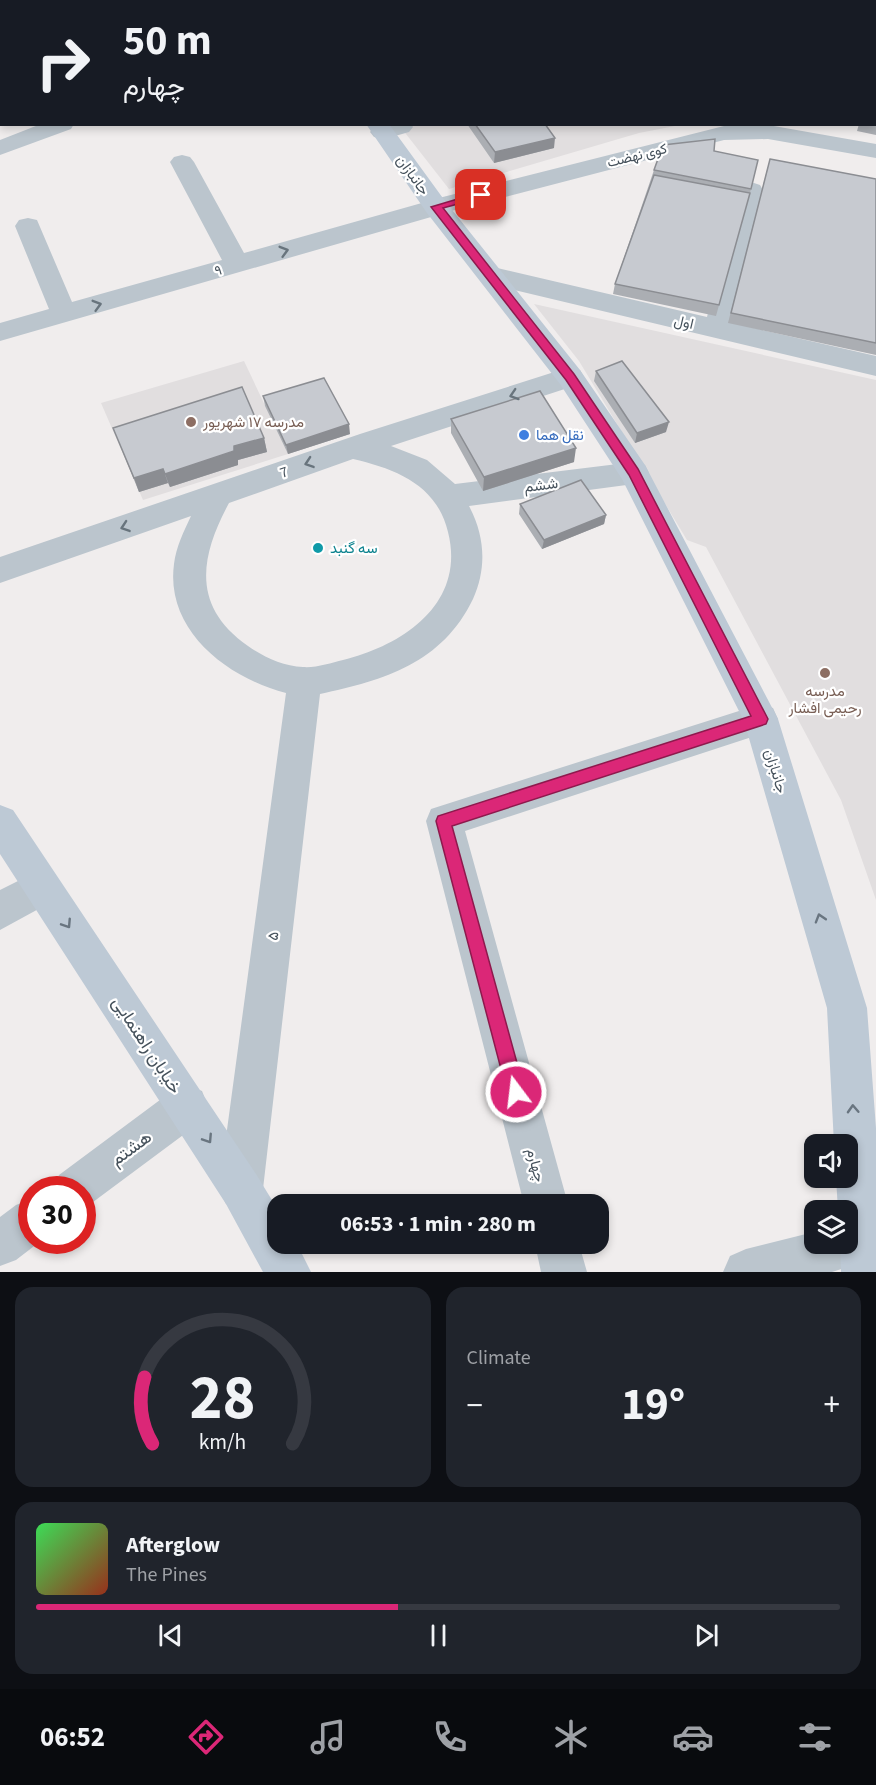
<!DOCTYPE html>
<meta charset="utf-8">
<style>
:root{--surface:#171b24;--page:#20242c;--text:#f1f3f6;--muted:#9ea1a6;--line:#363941;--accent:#db2777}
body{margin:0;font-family:"Source Sans 3",Vazirmatn,sans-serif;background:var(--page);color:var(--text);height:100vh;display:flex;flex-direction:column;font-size:22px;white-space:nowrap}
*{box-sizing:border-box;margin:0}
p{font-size:20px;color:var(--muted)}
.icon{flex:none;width:33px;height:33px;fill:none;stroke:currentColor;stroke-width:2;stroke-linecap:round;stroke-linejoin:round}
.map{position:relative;height:1272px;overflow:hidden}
.side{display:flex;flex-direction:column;gap:15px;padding:15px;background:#0d0f14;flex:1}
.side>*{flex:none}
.banner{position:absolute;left:0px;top:0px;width:876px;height:126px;box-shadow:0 3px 9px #0003;background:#171b24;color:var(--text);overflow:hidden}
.fabs{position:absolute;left:804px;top:1134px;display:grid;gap:12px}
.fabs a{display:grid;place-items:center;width:54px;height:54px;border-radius:12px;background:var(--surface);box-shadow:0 3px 9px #0003;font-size:30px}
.speed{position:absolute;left:18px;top:1176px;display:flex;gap:12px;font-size:30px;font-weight:700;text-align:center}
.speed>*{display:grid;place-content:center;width:78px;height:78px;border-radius:50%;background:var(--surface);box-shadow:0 3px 9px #0003;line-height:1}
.speed .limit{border:9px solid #d22;background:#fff;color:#111}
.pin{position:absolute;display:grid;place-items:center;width:51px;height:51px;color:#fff;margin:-26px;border-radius:12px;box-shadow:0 3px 9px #0006}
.me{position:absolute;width:66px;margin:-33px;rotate:345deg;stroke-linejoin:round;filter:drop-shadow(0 0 4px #0008)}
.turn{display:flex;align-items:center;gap:21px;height:126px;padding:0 24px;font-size:27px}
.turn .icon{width:78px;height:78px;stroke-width:2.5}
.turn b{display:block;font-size:42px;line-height:51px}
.big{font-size:45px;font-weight:700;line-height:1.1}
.side .tile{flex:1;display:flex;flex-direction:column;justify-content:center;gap:9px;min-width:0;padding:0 21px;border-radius:18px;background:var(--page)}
.side .dial{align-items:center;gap:0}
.dial svg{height:156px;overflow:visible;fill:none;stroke:var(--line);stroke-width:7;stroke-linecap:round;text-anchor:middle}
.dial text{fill:var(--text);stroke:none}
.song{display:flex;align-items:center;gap:18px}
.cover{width:72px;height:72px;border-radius:9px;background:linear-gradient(135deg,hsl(130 70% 55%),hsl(10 70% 35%))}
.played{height:6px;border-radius:3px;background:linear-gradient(90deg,var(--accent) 45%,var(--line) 45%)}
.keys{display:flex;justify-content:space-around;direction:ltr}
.heat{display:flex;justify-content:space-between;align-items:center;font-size:33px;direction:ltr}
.side .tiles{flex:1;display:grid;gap:15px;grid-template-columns:1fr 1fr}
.tile:last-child{grid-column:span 2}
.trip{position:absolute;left:267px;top:1194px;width:342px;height:60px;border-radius:18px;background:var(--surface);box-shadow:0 3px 9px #0003;font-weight:700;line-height:60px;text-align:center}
.tab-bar{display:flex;height:96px;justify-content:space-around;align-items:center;background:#090b0e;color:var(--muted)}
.tab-bar .icon{width:42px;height:42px}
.tab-bar .selected{color:var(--accent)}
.tab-bar b{font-size:27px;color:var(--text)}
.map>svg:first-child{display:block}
.education{fill:#e1dedf}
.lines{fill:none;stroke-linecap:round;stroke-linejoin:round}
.minor{fill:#bbc5cd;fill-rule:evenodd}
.tertiary{fill:#bbc5cd;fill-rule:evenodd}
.secondary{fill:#bdc9d5;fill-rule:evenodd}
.wall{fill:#abaeb3}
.shaded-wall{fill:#8b8d92}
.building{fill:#c7cad0;stroke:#8b8d92;stroke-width:1.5}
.oneway{stroke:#68747d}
.oneway2{stroke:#697580}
.route{fill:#db2777;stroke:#8e194d;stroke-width:1.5}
.education-dot{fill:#8d6e63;stroke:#fff;stroke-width:2}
.shop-dot{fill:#3f7fe0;stroke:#fff;stroke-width:2}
.culture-dot{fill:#0f9aa8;stroke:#fff;stroke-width:2}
.labels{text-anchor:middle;stroke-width:4.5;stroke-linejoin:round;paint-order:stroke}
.far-street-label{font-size:14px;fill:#45515b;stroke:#fff}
.street-label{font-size:15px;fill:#45515b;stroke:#fff}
.education-label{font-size:15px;fill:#785e54;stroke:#fff;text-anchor:start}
.shop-label{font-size:15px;fill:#366cbe;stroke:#fff;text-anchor:start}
.culture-label{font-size:15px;fill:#0d838f;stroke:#fff;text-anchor:start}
.near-street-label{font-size:18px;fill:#45515b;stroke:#fff}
</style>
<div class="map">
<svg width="876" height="1272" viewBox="0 0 876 1272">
<rect width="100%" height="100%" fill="#f0eded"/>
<path class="education" d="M399 125H680L639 133 449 189Z
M534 304 876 380V900L841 800 706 547 687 540 579 361Z
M244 361 288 454 143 500 101 403Z"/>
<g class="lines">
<path class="minor" d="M61 0H85L60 2Z
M653 0H681L682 2H654Z
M0 17H2V29H0Z
M874 28H876V40H874Z
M41 124H74L71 129 0 155V140Z
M384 124H411L413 127 409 132C397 135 386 140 374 137L370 132 374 127Z
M182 155 190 157 194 162 244 253 436 199 445 201 448 207 445 213 0 341V323L49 309 15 226 19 220 28 218 37 220 72 302 222 260 170 162 174 157Z
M751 182 760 185 763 190 732 323 876 356V376L493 285 484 282 480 276 484 270 493 267 707 317 739 190 742 185Z
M570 367 580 370 584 377 580 384 391 446 427 460 455 484 634 462 645 465 649 473 645 481 634 484 469 506C485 536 487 568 473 599 442 663 385 680 320 694L263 1189 256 1204 241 1211 226 1204 219 1189 286 693C228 678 165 631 174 564 176 547 184 531 191 516L0 583V557L360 434ZM353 459C396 469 437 485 448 532 466 603 404 645 343 660 331 663 316 668 303 667 283 666 264 657 248 646 191 606 200 557 229 503Z
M761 704 773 708 778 719 773 730 465 831 568 1204H524L426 821 431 809Z
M42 869 55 874 61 887 55 900 0 930V890Z
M187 1085 202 1091 208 1106 202 1121 89 1205 82 1208V1190H52L59 1175 172 1091Z
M32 1199V1240H42L16 1260 0 1266V1217L16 1205Z
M861 1220 876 1226V1258L832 1272H723L730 1256 746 1249 814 1232V1244H848V1223Z
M535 1244H579L587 1272H541Z"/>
<path class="tertiary" d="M768 125 876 144V158L768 139 724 140 436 215 427 213 424 207 427 201 724 126Z"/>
<path class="secondary" d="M289 0H309V2H289Z
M366 124H389L445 201 580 370 645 465 778 719 867 1008 876 1128V1272H841L840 1244H848V1210H838L836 1178H848V1144H834L827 1008 744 721 622 479 560 384 427 213Z
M0 805 13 810 256 1174 278 1210V1244H297L311 1272H263L226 1204 0 854Z"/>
</g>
<path class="wall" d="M693 0H876V29H874V2H702Z
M874 83H876V135L857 131 859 124H874Z
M467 124H545L554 148 494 163Z
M714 151 751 189 716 316 613 294 615 284 654 170Z
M767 170 876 179V355L728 323Z
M596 371 666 432 635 443 594 381Z
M263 396 350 434 288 454 265 406Z
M451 419 574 462 483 491 451 433Z
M113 428 264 438 267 452 238 460V465L170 487 168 483 139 492Z
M520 504 606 515 604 524 542 549 519 514Z"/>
<path class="shaded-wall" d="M555 138 554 148 494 163 495 152Z
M669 422 666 432 635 443 637 433Z
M349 424 350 434 288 454 286 445Z
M264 438 267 452 238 460V465L170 487 165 474 234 446Z
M576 448 574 462 483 491 484 477Z
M163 469 168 483 139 492 134 478Z
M606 515 604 524 542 549 544 540Z"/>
<path class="building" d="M760 0H876V18L874 17V2H770Z
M874 83H876V118H874Z
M475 124H545L555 138 495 152Z
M715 139 714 151 758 160 751 189 654 170 663 145Z
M770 159 876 179V343L731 313Z
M654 175 750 193 719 305 615 284Z
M622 361 669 422 637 433 596 371Z
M324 378 349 424 286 445 263 396Z
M242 387 264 438 234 446V451L165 474 163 469 134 478 113 428Z
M540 391 576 448 484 477 451 419Z
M581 480 606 515 544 540 520 504Z"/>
<defs><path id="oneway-chevron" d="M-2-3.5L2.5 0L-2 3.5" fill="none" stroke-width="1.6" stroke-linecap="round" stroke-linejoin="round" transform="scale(1.5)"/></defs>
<g class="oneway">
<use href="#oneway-chevron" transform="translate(284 251) rotate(-16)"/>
<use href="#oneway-chevron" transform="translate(97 305) rotate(-16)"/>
<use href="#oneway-chevron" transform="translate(514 395) rotate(162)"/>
<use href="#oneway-chevron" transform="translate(309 463) rotate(161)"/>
<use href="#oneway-chevron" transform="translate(125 527) rotate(161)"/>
</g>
<g class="oneway2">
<use href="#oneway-chevron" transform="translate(820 918) rotate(-107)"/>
<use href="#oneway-chevron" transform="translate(67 924) rotate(57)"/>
<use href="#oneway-chevron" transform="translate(853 1109) rotate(-93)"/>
<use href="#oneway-chevron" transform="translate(208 1139) rotate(57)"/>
</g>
<path class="route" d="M481 192 484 193V197L443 208 574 374 638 469 768 719 766 724 760 726 452 826 525 1092 522 1098 516 1101 510 1098 507 1092 436 821 438 816 751 716 629 475 566 380 431 207Z"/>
<g class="education-dot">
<circle cx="191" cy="422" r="6"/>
<circle cx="825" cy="673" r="6"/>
</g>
<circle class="shop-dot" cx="524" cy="435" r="6"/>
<circle class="culture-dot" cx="318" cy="548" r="6"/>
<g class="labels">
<g class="far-street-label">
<text transform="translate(637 155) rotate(-14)" y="5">کوی نهضت</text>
<text transform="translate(218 270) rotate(-16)" y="5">۹</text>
</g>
<g class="street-label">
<text transform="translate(413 175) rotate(54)" y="5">جانبازان</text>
<text transform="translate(684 322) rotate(13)" y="5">اول</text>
<text transform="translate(284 472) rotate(-19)" y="5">7</text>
<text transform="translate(541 485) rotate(-7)" y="5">ششم</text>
<text transform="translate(776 771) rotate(73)" y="5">جانبازان</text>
<text transform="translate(273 936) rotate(-83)" y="5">۵</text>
<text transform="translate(536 1165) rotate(75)" y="5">چهارم</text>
</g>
<g class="education-label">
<text x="203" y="427">مدرسه ۱۷ شهریور</text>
<text x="825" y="696" text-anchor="middle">مدرسه<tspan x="825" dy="17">رحیمی افشار</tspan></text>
</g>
<g class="shop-label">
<text x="536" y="440">نقل هما</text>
</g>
<g class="culture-label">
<text x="330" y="553">سه گنبد</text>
</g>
<g class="near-street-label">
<text transform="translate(147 1045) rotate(57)" y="6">خیابان راهنمایی</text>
<text transform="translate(131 1148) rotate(-36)" y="6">هشتم</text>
</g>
</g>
</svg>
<div class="fabs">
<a><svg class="icon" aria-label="sound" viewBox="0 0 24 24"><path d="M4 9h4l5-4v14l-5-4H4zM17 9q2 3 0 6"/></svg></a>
<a><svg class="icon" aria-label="layers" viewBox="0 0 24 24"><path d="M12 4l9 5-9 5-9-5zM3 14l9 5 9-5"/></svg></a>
</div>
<div class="speed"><div class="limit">30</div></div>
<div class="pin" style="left:481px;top:195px;background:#d93025"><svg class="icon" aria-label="arrive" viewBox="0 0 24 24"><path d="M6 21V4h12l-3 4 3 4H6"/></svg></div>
<svg class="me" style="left:516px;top:1092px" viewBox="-20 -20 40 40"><circle r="17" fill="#db2777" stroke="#fff" stroke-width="3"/><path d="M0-11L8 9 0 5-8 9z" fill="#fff"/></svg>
<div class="trip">06:53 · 1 min · 280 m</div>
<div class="banner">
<div class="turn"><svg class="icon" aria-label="right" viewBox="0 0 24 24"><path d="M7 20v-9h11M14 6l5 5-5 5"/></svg><div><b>50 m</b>چهارم</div></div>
</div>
</div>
<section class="side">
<div class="tiles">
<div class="tile dial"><svg viewBox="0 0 100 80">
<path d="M14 69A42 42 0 1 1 86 69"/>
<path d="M14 69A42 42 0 0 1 10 35" stroke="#db2777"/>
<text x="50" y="56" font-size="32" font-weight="700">28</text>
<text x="50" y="72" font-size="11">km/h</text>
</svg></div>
<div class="tile"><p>Climate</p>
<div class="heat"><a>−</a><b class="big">19°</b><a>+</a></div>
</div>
<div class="tile">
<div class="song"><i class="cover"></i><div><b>Afterglow</b><p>The Pines</p></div></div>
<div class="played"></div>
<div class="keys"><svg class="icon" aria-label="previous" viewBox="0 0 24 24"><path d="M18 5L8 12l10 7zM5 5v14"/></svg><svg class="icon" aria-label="pause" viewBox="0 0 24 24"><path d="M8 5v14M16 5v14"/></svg><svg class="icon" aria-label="next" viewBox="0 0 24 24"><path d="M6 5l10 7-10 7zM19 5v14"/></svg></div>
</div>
</div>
</section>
<nav class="tab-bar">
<b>06:52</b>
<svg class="icon selected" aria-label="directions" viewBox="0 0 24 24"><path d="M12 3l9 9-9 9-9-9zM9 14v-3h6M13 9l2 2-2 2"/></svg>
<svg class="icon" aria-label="music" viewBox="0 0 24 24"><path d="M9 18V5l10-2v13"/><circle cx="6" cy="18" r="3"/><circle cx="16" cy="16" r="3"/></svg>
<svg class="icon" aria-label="phone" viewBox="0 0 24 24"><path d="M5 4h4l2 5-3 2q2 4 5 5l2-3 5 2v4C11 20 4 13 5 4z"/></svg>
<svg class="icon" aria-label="climate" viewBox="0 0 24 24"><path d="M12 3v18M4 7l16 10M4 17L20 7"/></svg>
<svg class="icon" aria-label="car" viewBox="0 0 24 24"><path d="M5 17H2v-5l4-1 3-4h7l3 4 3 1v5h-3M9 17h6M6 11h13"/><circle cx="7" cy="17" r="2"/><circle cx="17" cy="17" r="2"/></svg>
<svg class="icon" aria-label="filters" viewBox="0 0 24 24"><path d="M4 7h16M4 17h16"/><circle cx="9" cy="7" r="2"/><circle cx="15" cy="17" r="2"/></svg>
</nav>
